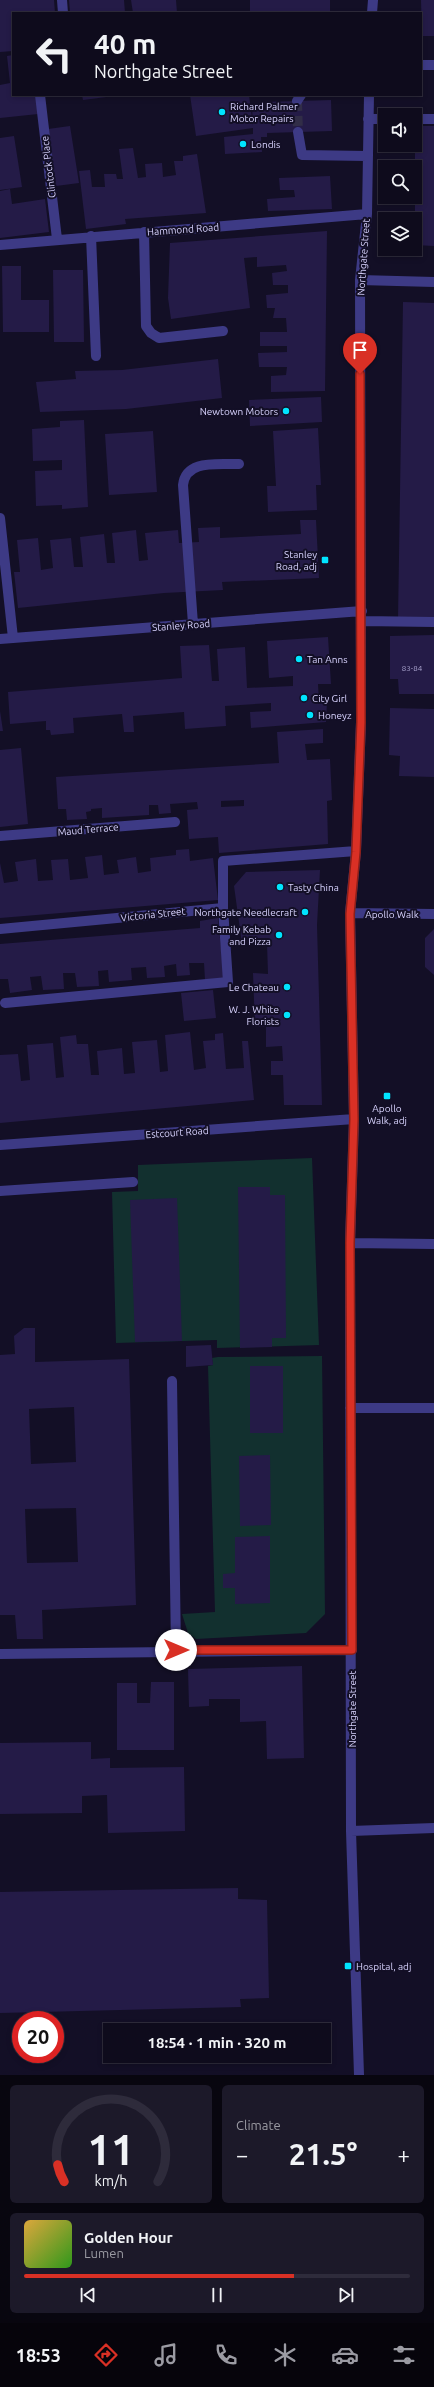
<!DOCTYPE html>
<meta charset="utf-8">
<style>
:root{--surface:#0e0b1c;--page:#1c1929;--text:#f1f3f6;--muted:#9b9ba3;--line:#2e2b3b;--accent:#d93025}
body{margin:0;font-family:Ubuntu,sans-serif;background:var(--page);color:var(--text);height:100vh;display:flex;flex-direction:column;font-size:15px;white-space:nowrap}
*{box-sizing:border-box;margin:0}
p{font-size:13px;color:var(--muted)}
.icon{flex:none;width:22px;height:22px;fill:none;stroke:currentColor;stroke-width:2;stroke-linecap:round;stroke-linejoin:round}
.map{position:relative;height:2075px;overflow:hidden}
.drawer{display:flex;flex-direction:column;gap:10px;padding:10px;background:#08060f;flex:1}
.drawer>*{flex:none}
.banner{position:absolute;left:12px;top:12px;width:410px;height:84px;border-radius:0px;box-shadow:0 2px 6px #0003,0 0 0 1px var(--line);background:#0e0b1c;color:var(--text);overflow:hidden}
.controls{position:absolute;left:378px;top:108px;display:grid;gap:8px}
.controls a{display:grid;place-items:center;width:44px;height:44px;border-radius:0px;background:var(--surface);box-shadow:0 2px 6px #0003,0 0 0 1px var(--line);font-size:20px}
.speed{position:absolute;left:12px;top:2011px;display:flex;gap:8px;font-size:20px;font-weight:700;text-align:center}
.speed>*{display:grid;place-content:center;width:52px;height:52px;border-radius:50%;background:var(--surface);box-shadow:0 2px 6px #0003,0 0 0 1px var(--line);line-height:1}
.speed .limit{border:6px solid #d22;background:#fff;color:#111}
.pin{position:absolute;display:grid;place-items:center;width:34px;height:34px;color:#fff;margin:-41px -17px;border-radius:50% 50% 50% 0;rotate:-45deg;box-shadow:0 0 4px #0007}
.pin .icon{rotate:45deg}
.me{position:absolute;width:44px;margin:-22px;rotate:90deg;stroke-linejoin:round;filter:drop-shadow(0 0 3px #0008)}
.turn{display:flex;align-items:center;gap:14px;height:84px;padding:0 16px;font-size:18px}
.turn .icon{width:52px;height:52px;stroke-width:2.5}
.turn b{display:block;font-size:28px;line-height:34px}
.big{font-size:30px;font-weight:700;line-height:1.1}
.drawer .widget{flex:1;display:flex;flex-direction:column;justify-content:center;gap:6px;min-width:0;padding:0 14px;border-radius:6px;background:var(--page)}
.drawer .dial{align-items:center;gap:0}
.dial svg{height:104px;overflow:visible;fill:none;stroke:var(--line);stroke-width:7;stroke-linecap:round;text-anchor:middle}
.dial text{fill:var(--text);stroke:none}
.song{display:flex;align-items:center;gap:12px}
.cover{width:48px;height:48px;border-radius:6px;background:linear-gradient(135deg,hsl(40 70% 55%),hsl(110 70% 35%))}
.played{height:4px;border-radius:2px;background:linear-gradient(90deg,var(--accent) 70%,var(--line) 70%)}
.keys{display:flex;justify-content:space-around;direction:ltr}
.heat{display:flex;justify-content:space-between;align-items:center;font-size:22px;direction:ltr}
.drawer .tiles{flex:1;display:grid;gap:10px;grid-template-columns:1fr 1fr}
.widget:last-child{grid-column:span 2}
.trip{position:absolute;left:103px;top:2023px;width:228px;height:40px;border-radius:0px;background:var(--surface);box-shadow:0 2px 6px #0003,0 0 0 1px var(--line);font-weight:700;line-height:40px;text-align:center}
.tab-bar{display:flex;height:64px;justify-content:space-around;align-items:center;background:#06040b;color:var(--muted)}
.tab-bar .icon{width:28px;height:28px}
.tab-bar .current{color:var(--accent)}
.tab-bar b{font-size:18px;color:var(--text)}
.map>svg:first-child{display:block}
.green{fill:#12302f}
.building{fill:#241b47;fill-rule:evenodd}
.lines{fill:none;stroke-linecap:round;stroke-linejoin:round}
.minor-tunnel{stroke:#312d47;stroke-width:10;stroke-dasharray:10 5;stroke-linecap:butt}
.minor{stroke:#3d3a85;stroke-width:10}
.route-casing{stroke:#8d1f18;stroke-width:10}
.route{stroke:#d93025;stroke-width:7}
.poi-dot{fill:#00e5ff;stroke:#130f26;stroke-width:1.5}
.labels{text-anchor:middle;stroke-width:4;stroke-linejoin:round;paint-order:stroke}
.number-label{font-size:8px;fill:#aca6d1}
.poi-label{font-size:10px;fill:#d9d4ff;stroke:#130f26;text-anchor:start}
.street-label{font-size:10px;fill:#d9d4ff;stroke:#130f26}
</style>
<div class="map">
<svg width="434" height="2075" viewBox="0 0 434 2075">
<rect width="100%" height="100%" fill="#130f26"/>
<path class="green" d="M312 1158 319 1345 217 1348V1340L116 1343 112 1192 138 1191V1165Z
M322 1356 325 1614 306 1633 196 1639 188 1633 182 1614 215 1612 208 1366 213 1365 212 1358 218 1357Z"/>
<path class="building" d="M0 0H54L55 13H13V51L0 52Z
M69 0H124L125 13H70Z
M131 0H176L177 13H133Z
M250 0H330V13H250Z
M421 0H434V36H422Z
M13 55V95H36L38 114 0 118V85L10 83 7 56Z
M82 95H114V96L83 100Z
M190 95H249L253 126 252 107 263 106V102L331 100 332 131 267 133V137H261L262 152 225 154 224 137 253 134V128L196 136Z
M70 126 79 183 56 186 48 129Z
M415 126H434V246L415 245Z
M14 136 22 187 0 190V138Z
M133 148 138 178 146 177 145 164 162 163 163 177 176 175 174 161H183V156L197 154 206 213 125 219 126 224 86 229 79 171 90 170 92 187H105L104 174H116L117 179H123L119 149Z
M330 176 332 209 268 211 267 199 295 197 294 190H280L279 178Z
M10 189 12 204 45 199 49 232 0 238V191Z
M327 231 325 391 271 392V376L286 375 287 367H259L258 353 287 352V346H260V332H287L286 318H273L275 308H267L266 295 288 293V285H273L272 273 287 271 286 265 257 267V257L244 258 250 308 171 319 168 298 170 243Z
M2 266H21V300H49V332H3Z
M53 270H83L84 342H54Z
M403 302 434 303V619L398 620Z
M218 359 222 398 126 409 40 412 36 382 76 379 75 371 122 370Z
M321 397 322 422 250 426 249 400Z
M84 420 88 507 62 509V505L36 506 35 471 62 470V460L33 461 32 429 60 427V421Z
M318 428 321 485H316L317 510 268 512 267 486H276L273 431Z
M153 431 157 492 109 495 105 434Z
M300 520H316L319 578 222 582 223 590 164 593 18 608 14 572H20L17 540 38 538 41 570 53 568 50 540 71 538 74 567H83L80 537 104 534 107 563H115L112 533 136 530 139 561 148 560 145 533 178 530 179 543 199 542 198 528 220 527V538L301 534Z
M434 635V694H399L398 679H390V636Z
M328 637 331 684H318L319 702H327L326 722 251 728 250 712 271 711V703L225 706 226 726 185 729 184 712 133 716 134 732H124L122 714 73 718 74 733 51 735 50 730H46V721L10 724 8 692 182 678 180 646 209 645 212 681H219L217 649 245 647 247 688 293 686V676L269 678 267 641Z
M390 708 434 709V777L399 776 400 756 389 755Z
M0 711 3 731H0Z
M323 729V743L305 744 307 760 330 759 332 800 327 801 328 844 219 853 218 837 189 839 187 810 198 809 197 802 170 804 171 813 159 814 158 805H149V815L102 818V808L91 809V811L86 812 87 819 67 820 66 809H58L56 777 279 763 277 732ZM244 800V806L221 807V801Z
M21 748 28 824 0 827V750Z
M189 849 190 861 213 858 218 900 0 918V863L4 883 18 881 15 862 36 859 38 881 53 880 51 860 68 859 70 880 88 878 85 857 102 855 104 875 119 873 117 860 136 857 138 873 151 871 150 858 176 855V850Z
M320 870 317 925 322 1105H284L283 1075H271V1061H283L282 1046 266 1047V1027H255L253 973 268 974 267 943 242 944 234 886 246 872Z
M218 918 224 978 205 980 204 963H189L190 975 177 976 176 964 164 966 165 977 147 978 146 967 131 968 132 980 109 982 108 970 98 971 99 986 77 987 75 973H63L64 989 43 990 41 976 30 977 32 990 10 993 8 979H0V944L200 928V921Z
M434 929V975L425 967V938Z
M213 990 216 1018 184 1021 181 993Z
M190 1032 194 1070 206 1068 203 1041 215 1040V1034L223 1033 226 1069 244 1068 242 1041H248L254 1100 0 1123V1055L18 1054 21 1081 30 1080 27 1045 53 1043 56 1078 64 1077 60 1037 76 1035 77 1044H88L91 1075H99L97 1051 122 1048 124 1074 135 1073 132 1042 157 1040 160 1072 168 1071 165 1035Z
M238 1187H270V1195H285L286 1338H272V1347L240 1348Z
M177 1198 182 1341 135 1342 130 1200Z
M24 1328H35V1362L129 1359 136 1605 42 1610 43 1639H17L15 1615H0V1355L15 1354 14 1336ZM74 1407 76 1462 31 1464 29 1409ZM76 1508 78 1562 27 1563 25 1509Z
M211 1345 213 1365 186 1367V1346Z
M250 1366H283V1433H250Z
M270 1455 271 1525 240 1526 239 1456Z
M270 1536V1603L235 1604V1588H223V1574L235 1573V1537Z
M302 1666 304 1758 267 1759 266 1721 240 1722V1699H209V1706L189 1707 188 1669Z
M151 1682H174V1750H117V1683H137V1703H150Z
M91 1742V1759L110 1758V1768L184 1767 185 1831 108 1833 107 1795 82 1796V1813L0 1814V1743Z
M238 1888V1899L267 1900 269 1998 240 1999 241 2007 0 2013V1892Z"/>
<g class="lines">
<path class="minor-tunnel" d="M297 101 298 132"/>
<path class="minor" d="M62 0 63 13
M372 13 373 0
M421 65H434
M40 95 57 239
M297 101 301 95
M368 119H385
M415 119H434
M298 132 302 155 367 156
M144 232 146 326 151 333 159 338 223 331
M91 236 96 356
M0 245 367 214
M360 280 434 282
M0 518 13 638
M362 621 434 622
M193 624 183 485C186 459 217 465 239 464
M0 639 362 611
M0 836 175 822
M350 913 434 914
M0 929 223 908V861L356 851
M5 1003 228 982 223 908
M0 1145 354 1119
M0 1191 133 1182
M350 1243 434 1244
M172 1381 176 1650
M350 1408H434
M0 1654 352 1650
M351 1831 434 1828
M359 2075 351 1831 350 1243 354 1119 350 913 356 851 361 722 360 280 367 214 369 95"/>
</g>
<g class="lines">
<defs>
<path id="route" d="M176 1650H352L350 1243 354 1119 350 914 356 852 361 722 360 374"/>
</defs>
<use href="#route" class="route-casing"/>
<use href="#route" class="route"/>
</g>
<g class="poi-dot">
<circle cx="222" cy="112" r="4"/>
<circle cx="243" cy="144" r="4"/>
<circle cx="286" cy="411" r="4"/>
<rect x="321" y="556" width="8" height="8" rx="2"/>
<circle cx="299" cy="659" r="4"/>
<circle cx="304" cy="698" r="4"/>
<circle cx="310" cy="715" r="4"/>
<circle cx="280" cy="887" r="4"/>
<circle cx="305" cy="912" r="4"/>
<circle cx="279" cy="935" r="4"/>
<circle cx="287" cy="987" r="4"/>
<circle cx="287" cy="1015" r="4"/>
<rect x="383" y="1092" width="8" height="8" rx="2"/>
<rect x="344" y="1962" width="8" height="8" rx="2"/>
</g>
<g class="labels">
<g class="number-label">
<text x="412" y="671">83-84</text>
</g>
<g class="poi-label">
<text x="230" y="110">Richard Palmer<tspan x="230" dy="12">Motor Repairs</tspan></text>
<text x="251" y="148">Londis</text>
<text x="278" y="415" text-anchor="end">Newtown Motors</text>
<text x="317" y="558" text-anchor="end">Stanley<tspan x="317" dy="12">Road, adj</tspan></text>
<text x="307" y="663">Tan Anns</text>
<text x="312" y="702">City Girl</text>
<text x="318" y="719">Honeyz</text>
<text x="288" y="891">Tasty China</text>
<text x="297" y="916" text-anchor="end">Northgate Needlecraft</text>
<text x="271" y="933" text-anchor="end">Family Kebab<tspan x="271" dy="12">and Pizza</tspan></text>
<text x="279" y="991" text-anchor="end">Le Chateau</text>
<text x="279" y="1013" text-anchor="end">W. J. White<tspan x="279" dy="12">Florists</tspan></text>
<text x="387" y="1112" text-anchor="middle">Apollo<tspan x="387" dy="12">Walk, adj</tspan></text>
<text x="356" y="1970">Hospital, adj</text>
</g>
<g class="street-label">
<text transform="translate(48 167) rotate(-97)" y="4">Clintock Place</text>
<text transform="translate(183 229) rotate(-4)" y="4">Hammond Road</text>
<text transform="translate(363 257) rotate(-86)" y="4">Northgate Street</text>
<text transform="translate(181 625) rotate(-4)" y="4">Stanley Road</text>
<text transform="translate(88 829) rotate(-5)" y="4">Maud Terrace</text>
<text transform="translate(153 914) rotate(-6)" y="4">Victoria Street</text>
<text x="392" y="918">Apollo Walk</text>
<text transform="translate(177 1132) rotate(-4)" y="4">Estcourt Road</text>
<text transform="translate(352 1709) rotate(-90)" y="4">Northgate Street</text>
</g>
</g>
</svg>
<div class="controls">
<a><svg class="icon" aria-label="sound" viewBox="0 0 24 24"><path d="M4 9h4l5-4v14l-5-4H4zM17 9q2 3 0 6"/></svg></a>
<a><svg class="icon" aria-label="search" viewBox="0 0 24 24"><circle cx="10" cy="10" r="6"/><path d="M15 15l6 6"/></svg></a>
<a><svg class="icon" aria-label="layers" viewBox="0 0 24 24"><path d="M12 4l9 5-9 5-9-5zM3 14l9 5 9-5"/></svg></a>
</div>
<div class="speed"><div class="limit">20</div></div>
<div class="pin" style="left:360px;top:374px;background:#d93025"><svg class="icon" aria-label="arrive" viewBox="0 0 24 24"><path d="M6 21V4h12l-3 4 3 4H6"/></svg></div>
<svg class="me" style="left:176px;top:1650px" viewBox="-20 -20 40 40"><circle r="19" fill="#fff"/><path d="M0-13L10 11 0 6-10 11z" fill="#d93025"/></svg>
<div class="trip">18:54 · 1 min · 320 m</div>
<div class="banner">
<div class="turn"><svg class="icon" aria-label="left" viewBox="0 0 24 24"><path d="M17 20v-9H6M10 6l-5 5 5 5"/></svg><div><b>40 m</b>Northgate Street</div></div>
</div>
</div>
<section class="drawer">
<div class="tiles">
<div class="widget dial"><svg viewBox="0 0 100 80">
<path d="M14 69A42 42 0 1 1 86 69"/>
<path d="M14 69A42 42 0 0 1 9 56" stroke="#d93025"/>
<text x="50" y="56" font-size="32" font-weight="700">11</text>
<text x="50" y="72" font-size="11">km/h</text>
</svg></div>
<div class="widget"><p>Climate</p>
<div class="heat"><a>−</a><b class="big">21.5°</b><a>+</a></div>
</div>
<div class="widget">
<div class="song"><i class="cover"></i><div><b>Golden Hour</b><p>Lumen</p></div></div>
<div class="played"></div>
<div class="keys"><svg class="icon" aria-label="previous" viewBox="0 0 24 24"><path d="M18 5L8 12l10 7zM5 5v14"/></svg><svg class="icon" aria-label="pause" viewBox="0 0 24 24"><path d="M8 5v14M16 5v14"/></svg><svg class="icon" aria-label="next" viewBox="0 0 24 24"><path d="M6 5l10 7-10 7zM19 5v14"/></svg></div>
</div>
</div>
</section>
<nav class="tab-bar">
<b>18:53</b>
<svg class="icon current" aria-label="directions" viewBox="0 0 24 24"><path d="M12 3l9 9-9 9-9-9zM9 14v-3h6M13 9l2 2-2 2"/></svg>
<svg class="icon" aria-label="music" viewBox="0 0 24 24"><path d="M9 18V5l10-2v13"/><circle cx="6" cy="18" r="3"/><circle cx="16" cy="16" r="3"/></svg>
<svg class="icon" aria-label="phone" viewBox="0 0 24 24"><path d="M5 4h4l2 5-3 2q2 4 5 5l2-3 5 2v4C11 20 4 13 5 4z"/></svg>
<svg class="icon" aria-label="climate" viewBox="0 0 24 24"><path d="M12 3v18M4 7l16 10M4 17L20 7"/></svg>
<svg class="icon" aria-label="car" viewBox="0 0 24 24"><path d="M5 17H2v-5l4-1 3-4h7l3 4 3 1v5h-3M9 17h6M6 11h13"/><circle cx="7" cy="17" r="2"/><circle cx="17" cy="17" r="2"/></svg>
<svg class="icon" aria-label="filters" viewBox="0 0 24 24"><path d="M4 7h16M4 17h16"/><circle cx="9" cy="7" r="2"/><circle cx="15" cy="17" r="2"/></svg>
</nav>
